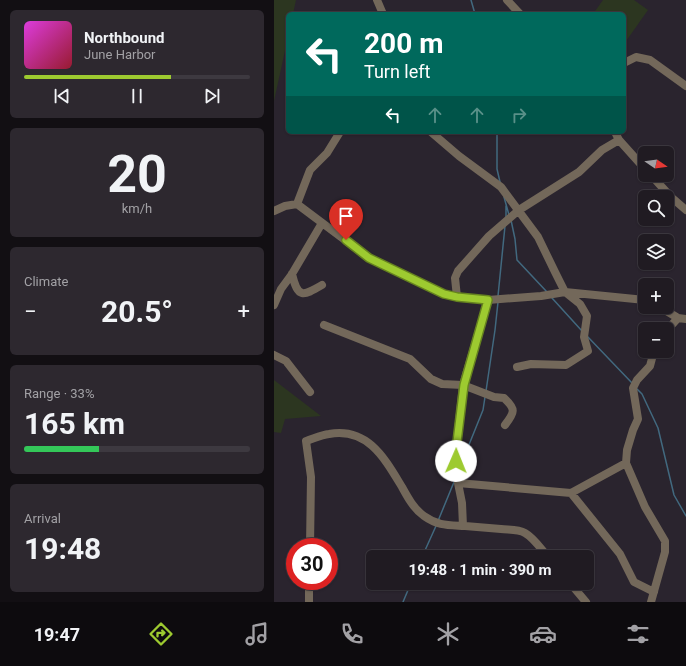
<!DOCTYPE html>
<meta charset="utf-8">
<style>
:root{--surface:#201b22;--page:#2d282f;--text:#f1f3f6;--muted:#a2a1a5;--line:#3d3940;--accent:#9dca30}
body{margin:0;font-family:Roboto,sans-serif;background:var(--page);color:var(--text);height:100vh;display:flex;flex-direction:column;font-size:15px;white-space:nowrap}
*{box-sizing:border-box;margin:0}
p{font-size:13px;color:var(--muted)}
.icon{flex:none;width:22px;height:22px;fill:none;stroke:currentColor;stroke-width:2;stroke-linecap:round;stroke-linejoin:round}
.map{position:relative;flex:1;overflow:hidden}
.details{display:flex;flex-direction:column;gap:10px;padding:10px;background:#120f13;width:274px}
.details>*{flex:none}
.hud{position:absolute;left:12px;top:12px;width:340px;height:122px;border-radius:6px;box-shadow:0 1px 3px #0004,0 0 0 1px var(--line);background:#00695c;color:#fff;overflow:hidden}
.needle{width:26px;rotate:103deg}
.tools{position:absolute;left:364px;top:146px;display:grid;gap:8px}
.tools a{display:grid;place-items:center;width:36px;height:36px;border-radius:6px;background:var(--surface);box-shadow:0 1px 3px #0004,0 0 0 1px var(--line);font-size:20px}
.speed{position:absolute;left:12px;top:538px;display:flex;gap:8px;font-size:20px;font-weight:700;text-align:center}
.speed>*{display:grid;place-content:center;width:52px;height:52px;border-radius:50%;background:var(--surface);box-shadow:0 1px 3px #0004,0 0 0 1px var(--line);line-height:1}
.speed .limit{border:6px solid #d22;background:#fff;color:#111}
.pin{position:absolute;display:grid;place-items:center;width:34px;height:34px;color:#fff;margin:-41px -17px;border-radius:50% 50% 50% 0;rotate:-45deg;box-shadow:0 0 4px #0007}
.pin .icon{rotate:45deg}
.me{position:absolute;width:44px;margin:-22px;rotate:1deg;stroke-linejoin:round;filter:drop-shadow(0 0 3px #0008)}
.turn{display:flex;align-items:center;gap:14px;height:84px;padding:0 12px;font-size:18px}
.turn .icon{width:52px;height:52px;stroke-width:2.5}
.turn b{display:block;font-size:28px;line-height:34px}
.lanes{display:flex;align-items:center;height:38px;padding:0 12px;background:#0003;justify-content:center;gap:20px;direction:ltr}
.lanes .off{opacity:.35}
.big{font-size:30px;font-weight:700;line-height:1.1}
.details .tile{flex:1;display:flex;flex-direction:column;justify-content:center;gap:6px;min-width:0;padding:0 14px;border-radius:6px;background:var(--page)}
.details .dial{align-items:center;gap:0}
.dial b{font-size:52px;line-height:1}
.song{display:flex;align-items:center;gap:12px}
.cover{width:48px;height:48px;border-radius:6px;background:linear-gradient(135deg,hsl(300 70% 55%),hsl(350 70% 35%))}
.played{height:4px;border-radius:2px;background:linear-gradient(90deg,var(--accent) 65%,var(--line) 65%)}
.keys{display:flex;justify-content:space-around;direction:ltr}
.heat{display:flex;justify-content:space-between;align-items:center;font-size:22px;direction:ltr}
.charge{height:6px;border-radius:3px;background:linear-gradient(90deg,#34c759 33%,var(--line) 0)}
.trip{position:absolute;left:92px;top:550px;width:228px;height:40px;border-radius:6px;background:var(--surface);box-shadow:0 1px 3px #0004,0 0 0 1px var(--line);font-weight:700;line-height:40px;text-align:center}
.tab-bar{display:flex;height:64px;justify-content:space-around;align-items:center;background:#0d0b0e;color:var(--muted)}
.tab-bar .icon{width:28px;height:28px}
.tab-bar .on{color:var(--accent)}
.tab-bar b{font-size:18px;color:var(--text)}
main{display:flex;flex:1;min-height:0}
.map>svg:first-child{display:block}
.green{fill:#2c3620}
.lines{fill:none;stroke-linecap:round;stroke-linejoin:round}
.stream{stroke:#42697f;stroke-width:1.5}
.minor{stroke:#73685a;stroke-width:8}
.route-casing{stroke:#66831f;stroke-width:10}
.route{stroke:#9dca30;stroke-width:7}
</style>
<main>
<section class="details">
<div class="tile">
<div class="song"><i class="cover"></i><div><b>Northbound</b><p>June Harbor</p></div></div>
<div class="played"></div>
<div class="keys"><svg class="icon" aria-label="previous" viewBox="0 0 24 24"><path d="M18 5L8 12l10 7zM5 5v14"/></svg><svg class="icon" aria-label="pause" viewBox="0 0 24 24"><path d="M8 5v14M16 5v14"/></svg><svg class="icon" aria-label="next" viewBox="0 0 24 24"><path d="M6 5l10 7-10 7zM19 5v14"/></svg></div>
</div>
<div class="tile dial"><b>20</b><p>km/h</p></div>
<div class="tile"><p>Climate</p>
<div class="heat"><a>−</a><b class="big">20.5°</b><a>+</a></div>
</div>
<div class="tile"><p>Range · 33%</p><b class="big">165 km</b><div class="charge"></div></div>
<div class="tile"><p>Arrival</p><b class="big">19:48</b></div>
</section>
<div class="map">
<svg width="412" height="602" viewBox="0 0 412 602">
<rect width="100%" height="100%" fill="#2a242e"/>
<path class="green" d="M0 0H22L19 14H14V37L0 101Z
M329 0H360L374 10 350 44V14H319Z
M0 380 47 416 11 419 7 433 0 432Z"/>
<g class="lines">
<path class="stream" d="M197 0 201 14
M223 132V169L226 182
M230 197 235 215
M232 217V206
M237 220 241 239 243 260 273 292
M224 296 231 226
M278 298 308 331
M313 336 358 383
M363 389 368 394 384 428 400 495 412 516
M212 391 221 330 224 302
M186 467 209 410 211 397
M164 521 180 482
M148 557 162 526
M129 602 137 583"/>
<path class="minor" d="M103 0 109 14
M233 0 246 14
M350 63 362 57 376 60 412 86
M157 132 185 156 227 187 264 237 281 272 291 292 306 304 313 316 310 337 314 351 292 365 257 364 243 367
M341 132 345 140 371 169
M377 175 397 197 412 210
M23 204 95 258 170 294 183 297 214 300 267 296 291 292 371 300
M0 211 11 206 23 204 36 170 53 153 66 132
M18 274C24 299 29 296 48 285
M183 297 181 278 184 271 215 236 245 210 305 172 328 150 345 140
M0 305 7 289 18 274 48 223
M386 307 404 318 412 319
M50 325 136 359 157 379 168 384 189 385 220 397 230 398C242 409 241 412 231 425
M393 330 404 318
M0 355 12 361 36 392
M184 483 297 493 352 463
M297 493 346 554 360 582 380 592
M189 526 188 503 184 483 182 450 189 385 214 300
M36 547 37 477 32 441C39 439 47 435 55 434 94 427 111 459 128 487 134 498 140 509 150 516 164 526 174 525 191 526 203 527 215 528 227 529 235 530 244 529 251 533 260 538 267 549 274 557
M296 583 312 602
M35 602V581
M377 602 391 552V541L371 507 352 463 353 450 359 430 364 419 359 388 363 380 376 366 380 351"/>
</g>
<g class="lines">
<defs>
<path id="route" d="M72 240 95 258 170 294 183 297 214 300 190 385 182 450V461"/>
</defs>
<use href="#route" class="route-casing"/>
<use href="#route" class="route"/>
</g>
</svg>
<div class="tools">
<a><svg class="needle" viewBox="-14 -14 28 28"><path d="M0-13l5 13h-10z" fill="#e53935"/><path d="M0 13l5-13h-10z" fill="#a2a1a5"/></svg></a>
<a><svg class="icon" aria-label="search" viewBox="0 0 24 24"><circle cx="10" cy="10" r="6"/><path d="M15 15l6 6"/></svg></a>
<a><svg class="icon" aria-label="layers" viewBox="0 0 24 24"><path d="M12 4l9 5-9 5-9-5zM3 14l9 5 9-5"/></svg></a>
<a>+</a>
<a>−</a>
</div>
<div class="speed"><div class="limit">30</div></div>
<div class="pin" style="left:72px;top:240px;background:#d93025"><svg class="icon" aria-label="arrive" viewBox="0 0 24 24"><path d="M6 21V4h12l-3 4 3 4H6"/></svg></div>
<svg class="me" style="left:182px;top:461px" viewBox="-20 -20 40 40"><circle r="19" fill="#fff"/><path d="M0-13L10 11 0 6-10 11z" fill="#9dca30"/></svg>
<div class="trip">19:48 · 1 min · 390 m</div>
<div class="hud">
<div class="turn"><svg class="icon" aria-label="left" viewBox="0 0 24 24"><path d="M17 20v-9H6M10 6l-5 5 5 5"/></svg><div><b>200 m</b>Turn left</div></div>
<div class="lanes"><svg class="icon" aria-label="left" viewBox="0 0 24 24"><path d="M17 20v-9H6M10 6l-5 5 5 5"/></svg><svg class="icon off" aria-label="ahead" viewBox="0 0 24 24"><path d="M12 20V5M6 11l6-6 6 6"/></svg><svg class="icon off" aria-label="ahead" viewBox="0 0 24 24"><path d="M12 20V5M6 11l6-6 6 6"/></svg><svg class="icon off" aria-label="right" viewBox="0 0 24 24"><path d="M7 20v-9h11M14 6l5 5-5 5"/></svg></div>
</div>
</div>
</main>
<nav class="tab-bar">
<b>19:47</b>
<svg class="icon on" aria-label="directions" viewBox="0 0 24 24"><path d="M12 3l9 9-9 9-9-9zM9 14v-3h6M13 9l2 2-2 2"/></svg>
<svg class="icon" aria-label="music" viewBox="0 0 24 24"><path d="M9 18V5l10-2v13"/><circle cx="6" cy="18" r="3"/><circle cx="16" cy="16" r="3"/></svg>
<svg class="icon" aria-label="phone" viewBox="0 0 24 24"><path d="M5 4h4l2 5-3 2q2 4 5 5l2-3 5 2v4C11 20 4 13 5 4z"/></svg>
<svg class="icon" aria-label="climate" viewBox="0 0 24 24"><path d="M12 3v18M4 7l16 10M4 17L20 7"/></svg>
<svg class="icon" aria-label="car" viewBox="0 0 24 24"><path d="M5 17H2v-5l4-1 3-4h7l3 4 3 1v5h-3M9 17h6M6 11h13"/><circle cx="7" cy="17" r="2"/><circle cx="17" cy="17" r="2"/></svg>
<svg class="icon" aria-label="filters" viewBox="0 0 24 24"><path d="M4 7h16M4 17h16"/><circle cx="9" cy="7" r="2"/><circle cx="15" cy="17" r="2"/></svg>
</nav>
